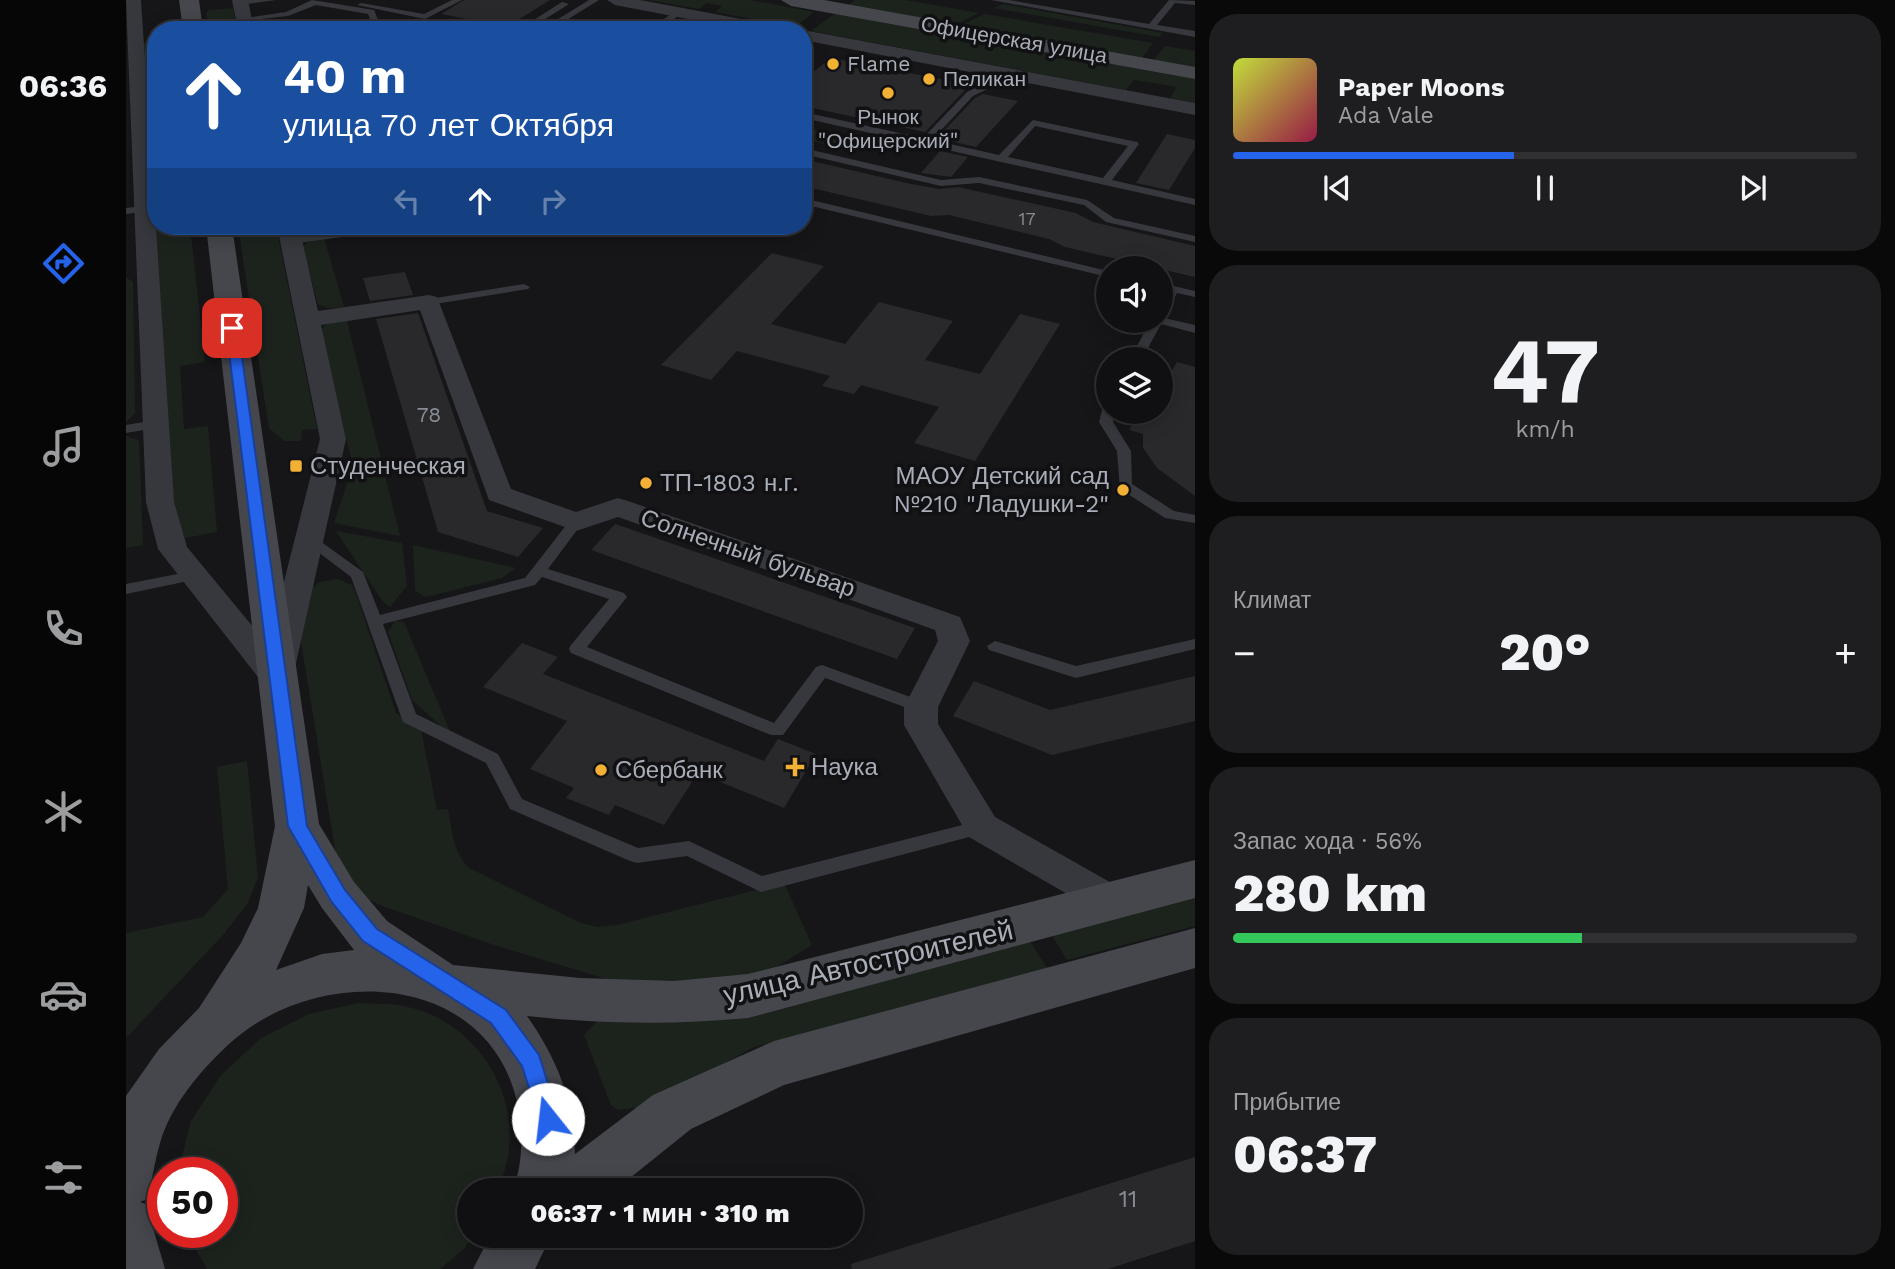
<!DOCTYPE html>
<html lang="ru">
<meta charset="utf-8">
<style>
:root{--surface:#101012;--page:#1e1e20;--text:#f1f3f6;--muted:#9c9d9f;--line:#303032;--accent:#2563eb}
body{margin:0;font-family:"Work Sans",sans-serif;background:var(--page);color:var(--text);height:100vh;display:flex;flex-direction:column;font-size:26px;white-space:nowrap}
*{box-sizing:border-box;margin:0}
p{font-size:23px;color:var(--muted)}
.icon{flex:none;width:38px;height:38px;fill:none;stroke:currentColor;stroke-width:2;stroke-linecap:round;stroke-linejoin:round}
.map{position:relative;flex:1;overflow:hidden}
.sheet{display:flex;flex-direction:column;gap:14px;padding:14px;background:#09090a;width:700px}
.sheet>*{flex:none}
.top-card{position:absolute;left:21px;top:21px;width:665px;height:214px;border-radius:28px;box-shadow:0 4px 18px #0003,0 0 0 2px var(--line);background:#1a4fa0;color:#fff;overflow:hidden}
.controls{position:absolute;left:970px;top:256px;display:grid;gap:14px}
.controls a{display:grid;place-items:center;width:77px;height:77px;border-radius:50%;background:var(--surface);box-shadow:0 4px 18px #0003,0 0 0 2px var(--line);font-size:35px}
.speed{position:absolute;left:21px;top:1157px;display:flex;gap:14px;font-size:35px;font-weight:700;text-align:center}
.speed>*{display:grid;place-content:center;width:91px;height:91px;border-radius:50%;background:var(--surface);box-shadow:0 4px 18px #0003,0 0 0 2px var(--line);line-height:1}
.speed .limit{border:10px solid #d22;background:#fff;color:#111}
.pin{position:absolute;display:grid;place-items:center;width:60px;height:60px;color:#fff;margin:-30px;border-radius:14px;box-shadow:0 4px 10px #0006}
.me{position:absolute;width:77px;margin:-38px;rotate:344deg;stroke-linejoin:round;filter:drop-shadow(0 0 5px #0008)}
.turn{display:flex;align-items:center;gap:24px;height:147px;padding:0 21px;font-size:32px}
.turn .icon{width:91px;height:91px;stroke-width:2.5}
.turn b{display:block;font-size:49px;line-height:60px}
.lanes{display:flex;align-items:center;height:66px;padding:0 21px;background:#0003;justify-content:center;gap:35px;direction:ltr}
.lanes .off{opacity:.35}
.big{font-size:52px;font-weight:800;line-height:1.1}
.sheet .card{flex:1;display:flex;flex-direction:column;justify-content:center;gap:10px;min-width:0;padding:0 24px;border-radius:28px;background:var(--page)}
.sheet .dial{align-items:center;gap:0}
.dial b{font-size:91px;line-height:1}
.song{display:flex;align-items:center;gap:21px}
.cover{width:84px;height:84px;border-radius:10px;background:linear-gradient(135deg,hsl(70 70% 55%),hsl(340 70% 35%))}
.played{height:7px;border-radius:4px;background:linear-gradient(90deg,var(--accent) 45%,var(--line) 45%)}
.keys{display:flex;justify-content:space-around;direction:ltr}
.heat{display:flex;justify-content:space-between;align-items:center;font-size:38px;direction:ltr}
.charge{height:10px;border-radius:5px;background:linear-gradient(90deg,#34c759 56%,var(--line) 0)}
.trip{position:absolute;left:331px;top:1178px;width:406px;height:70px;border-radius:35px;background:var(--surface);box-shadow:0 4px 18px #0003,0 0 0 2px var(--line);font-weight:800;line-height:70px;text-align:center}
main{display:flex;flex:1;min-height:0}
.dock{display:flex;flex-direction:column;width:126px;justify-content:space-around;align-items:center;background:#060607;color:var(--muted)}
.dock .icon{width:49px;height:49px}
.dock .current{color:var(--accent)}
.dock b{font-size:32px;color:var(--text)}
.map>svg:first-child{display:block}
.green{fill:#1c231d}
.building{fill:#29292c}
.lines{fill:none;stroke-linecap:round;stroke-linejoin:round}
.service{fill:#37383d;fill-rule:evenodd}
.minor{fill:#37383d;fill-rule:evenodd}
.secondary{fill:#45474d;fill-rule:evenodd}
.route{fill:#2563eb;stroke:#184099;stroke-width:2}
.poi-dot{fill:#f2b134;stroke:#111113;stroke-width:2.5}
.labels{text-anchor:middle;stroke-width:7;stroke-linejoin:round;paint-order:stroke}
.far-number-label{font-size:18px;fill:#888b94}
.far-street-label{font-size:21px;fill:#a8adb8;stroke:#111113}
.far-poi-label{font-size:21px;fill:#a8adb8;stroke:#111113;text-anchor:start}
.number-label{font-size:21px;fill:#888b94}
.poi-label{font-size:24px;fill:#a8adb8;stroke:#111113;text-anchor:start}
.street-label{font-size:24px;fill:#a8adb8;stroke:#111113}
.near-number-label{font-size:24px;fill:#888b94}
.near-street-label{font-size:28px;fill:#a8adb8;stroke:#111113}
</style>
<main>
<nav class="dock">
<b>06:36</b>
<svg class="icon current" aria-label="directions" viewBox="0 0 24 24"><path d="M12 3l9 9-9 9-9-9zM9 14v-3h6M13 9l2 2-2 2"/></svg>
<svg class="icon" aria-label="music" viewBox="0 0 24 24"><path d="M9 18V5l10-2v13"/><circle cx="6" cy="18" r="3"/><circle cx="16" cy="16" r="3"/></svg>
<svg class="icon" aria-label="phone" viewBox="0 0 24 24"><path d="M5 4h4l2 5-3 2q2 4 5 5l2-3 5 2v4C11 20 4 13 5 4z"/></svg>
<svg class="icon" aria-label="climate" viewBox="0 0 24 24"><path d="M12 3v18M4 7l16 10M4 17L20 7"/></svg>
<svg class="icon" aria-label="car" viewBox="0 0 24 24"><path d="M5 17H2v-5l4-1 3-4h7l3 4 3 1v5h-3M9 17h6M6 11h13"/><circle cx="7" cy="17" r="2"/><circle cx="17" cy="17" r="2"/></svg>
<svg class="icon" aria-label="filters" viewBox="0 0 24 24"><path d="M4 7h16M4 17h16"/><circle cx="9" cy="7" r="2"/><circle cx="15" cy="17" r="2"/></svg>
</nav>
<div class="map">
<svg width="1069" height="1269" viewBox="0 0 1069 1269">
<rect width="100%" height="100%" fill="#161618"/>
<path class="green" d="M522 0H624L688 12 669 27 589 12 596 6 581 3 573 9Z
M729 0H780L853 13 827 26 720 7Z
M877 4 1037 33 1033 37 868 8Z
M107 8 111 30H83L80 13 83 10Z
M711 12 1069 79V103L1044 98 1051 87 1008 80 1000 90 685 31Z
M858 14 1027 43 1015 59 832 27Z
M30 42V226H64L79 362 54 366 58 429 82 426 91 532 59 538 41 498 16 43Z
M1039 46 1069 51V68L1027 61Z
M689 129 724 137 713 147 678 139Z
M112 226H150L191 429 176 430 175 441H158L143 428 142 422Z
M198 238 218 307 202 308 192 304 176 247 182 242Z
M0 277 7 282 9 413 0 422Z
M220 317 274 536 208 523 227 466 195 331 201 322Z
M0 436 13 440 17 545 0 548Z
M210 531 276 543 281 586 264 607 257 602Z
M287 545 390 568 376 578 300 597 289 591Z
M211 579 226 585 229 591 270 713 295 730 311 810 322 809C326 831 327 852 343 868L455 923 471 927 491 925 658 883 686 945 634 977 592 982 494 983 365 944 254 905 237 897 214 868 209 849 175 642 184 589 194 582Z
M269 621 278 622 326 736 286 700 262 632Z
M121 761 132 878 121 904 97 935 0 1038V933L77 917 102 889 91 767Z
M1069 894V926L941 960 924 932Z
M902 938 921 968 628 1047 517 1107 492 1110 485 1105 458 1035 470 1022 482 1017Z
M233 1003C249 1004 266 1003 282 1007 345 1021 390 1084 383 1148 382 1162 376 1177 373 1190H343V1236H347L338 1249 314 1269H81L60 1232H96V1172H52L65 1121 95 1075 135 1038 183 1014Z"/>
<path class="building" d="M338 0H424L381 27 315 14Z
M705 58 841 84 836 90H839L799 132 677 106V80Z
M857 94 892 101 850 147 820 140 823 137 814 135 849 98Z
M1041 134 1069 140V148L1043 190 1010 183Z
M814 151 842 157 825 177 795 173Z
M677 159 785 184 814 189 832 187 950 213 967 222 1069 246V277L939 247 923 239 823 215 805 216 677 186Z
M646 253 698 266 645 324 719 344 753 302 827 321 799 360 854 374 894 314 934 324 849 461 788 443 813 407 735 385 728 394 696 386 704 376 611 351 585 380 535 365Z
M279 272 287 295 244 301 237 278Z
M292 313 361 511 417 528 392 557 312 532 250 319Z
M1051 362 1069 367V496L1031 468 1017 448V434L1003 430 1014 411H1034V391Z
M489 524 501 528 789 628 771 659 465 550Z
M396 643 432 657 417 674 638 761 652 739 690 754 658 808 572 773 538 825 489 805 483 815 440 798 448 788 404 769 441 721 357 687Z
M1069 676V721L926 755 827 716 848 681 924 710Z
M1069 1157V1241L982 1269H726L725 1264Z"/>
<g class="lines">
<path class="service" d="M120 0H150L114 5 110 3Z
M186 0 248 10 256 30H248L242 14 190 5 162 16 117 21 113 19 160 12Z
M326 0H336L299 19 231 5 235 3 298 14Z
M463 0H473L436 23 462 30H444L424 24Z
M865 0H883L1023 24 1043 0 1069 1V5L1049 3 1031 25 1069 31V37Z
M436 2 443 4 402 30H392Z
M551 10 558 12 532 30H522Z
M877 70 881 73 872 84 847 96 806 140 873 155 907 120 1011 142 1013 144 986 180 1069 199V205L677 118V112L797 138 841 92 866 80ZM909 126 1002 146 977 178 882 157Z
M677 148 815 180 853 177 961 200 988 218 1069 236V242L980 222 958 205 853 183 815 186 677 154Z
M677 198 982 271V277L677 204Z
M18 206 23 209 22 211 0 214V208Z
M252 226H279L274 229 165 244 160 241 165 238Z
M1034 283 1069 291V297L1051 293 1038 318 1069 325V333L1035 324 1016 359H1004L1025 320H1034V304L1041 291 1034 289Z
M398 284 404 287 402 289 303 305 297 302 303 299Z
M982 406V411H988L987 422 1005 451 1006 484 1048 511 1069 515V523L1039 518 994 489 991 451 973 422 976 410Z
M30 420 37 424 35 427 0 433V425Z
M450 518 457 522 422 569 498 593 501 597 461 647 648 723 690 667 696 665 801 703 803 707 801 711 795 713 699 678 657 735H645L445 653 443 649 445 645 483 599 416 577 409 585 257 624 290 714 372 754 396 799 512 848 563 841 636 876 856 820 862 822 865 827 862 832 635 892 561 856 511 863 504 861 384 809 360 763 277 722 225 577 175 539 182 534 187 536 237 572 254 615 399 578 445 519Z
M67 571 72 573 75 576 72 579 0 594V584Z
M1069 639V649L950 678 863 650 861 646 869 641 950 666Z"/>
<path class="minor" d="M0 0H15L48 502 61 547 142 645 194 439 151 226H173L192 311 303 295 311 297 385 489 450 512 492 498 502 501 834 617 844 641 812 707V724L869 817 998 890 1004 901 998 912 985 917 972 912 843 837 778 725V707L812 641 809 630 492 517 450 531 363 500 294 310 195 325 220 439 170 663 163 671 167 678 163 686 151 689 139 686 32 549 20 502Z
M106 0H122L128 30H112Z
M481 0H514L647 25 655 30H620L489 5Z
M677 30 1069 103V115L677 40Z"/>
<path class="secondary" d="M53 0H73L77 30H57Z
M655 0H698L1069 67V79L665 6Z
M80 226H106L193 824 228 882 261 921 327 965 454 978 548 981 622 974 1069 860V898L622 1018C546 1025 476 1024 401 1016 430 1057 449 1102 449 1154L527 1095 648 1041 1069 928V968L658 1085 565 1129 489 1190H387C397 1163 397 1134 392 1106 364 970 191 963 103 1044 74 1071 45 1105 34 1143 28 1163 27 1181 19 1200L14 1202 20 1204 39 1269H0V1096L33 1049 73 1008 115 943 132 908 149 826ZM182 885 196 908 228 950 196 954 150 970 178 908Z
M364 1236H425L409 1269H347Z"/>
</g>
<path class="route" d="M106 325 112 328 181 826 219 890 251 929 380 1010 413 1055 433 1119 430 1126 422 1129 415 1126 396 1066 365 1023 237 941 205 901 162 826 100 328Z"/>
<g class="poi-dot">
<circle cx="707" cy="64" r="7"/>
<circle cx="803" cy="79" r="7"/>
<circle cx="762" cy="93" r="7"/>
<rect x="163" y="459" width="14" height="14" rx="3.5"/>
<circle cx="520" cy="483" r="7"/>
<circle cx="997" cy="490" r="7"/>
<path d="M665.5 756.5h7v7h7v7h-7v7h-7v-7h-7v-7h7z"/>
<circle cx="475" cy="770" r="7"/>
</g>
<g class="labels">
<g class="far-number-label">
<text x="901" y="225">17</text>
</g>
<g class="far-street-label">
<text transform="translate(888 40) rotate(10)" y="7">Офицерская улица</text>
</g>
<g class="far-poi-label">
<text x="721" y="71">Flame</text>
<text x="817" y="86">Пеликан</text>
<text x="762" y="124" text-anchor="middle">Рынок<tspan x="762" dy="24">"Офицерский"</tspan></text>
</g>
<g class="number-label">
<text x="303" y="422">78</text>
</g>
<g class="poi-label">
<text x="184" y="474">Студенческая</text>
<text x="983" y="484" text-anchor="end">МАОУ Детский сад<tspan x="983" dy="28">№210 "Ладушки-2"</tspan></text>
<text x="534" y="491">ТП-1803 н.г.</text>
<text x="685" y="775">Наука</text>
<text x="489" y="778">Сбербанк</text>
</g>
<g class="street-label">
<text transform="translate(622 553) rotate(19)" y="8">Солнечный бульвар</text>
</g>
<g class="near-number-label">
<text x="1002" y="1207">11</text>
</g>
<g class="near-street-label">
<text transform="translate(742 962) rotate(-13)" y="10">улица Автостроителей</text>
</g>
</g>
</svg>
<div class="controls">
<a><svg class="icon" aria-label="sound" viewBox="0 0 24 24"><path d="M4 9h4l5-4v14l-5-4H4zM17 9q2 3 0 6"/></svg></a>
<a><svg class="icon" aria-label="layers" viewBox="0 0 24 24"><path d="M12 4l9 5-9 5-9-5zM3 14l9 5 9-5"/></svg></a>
</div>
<div class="speed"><div class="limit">50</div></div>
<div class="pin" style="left:106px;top:328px;background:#d93025"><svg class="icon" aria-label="arrive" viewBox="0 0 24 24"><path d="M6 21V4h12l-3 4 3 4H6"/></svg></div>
<svg class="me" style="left:422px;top:1119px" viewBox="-20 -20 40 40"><circle r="19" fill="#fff"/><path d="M0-13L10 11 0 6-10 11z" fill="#2563eb"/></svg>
<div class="trip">06:37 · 1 мин · 310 m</div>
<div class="top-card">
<div class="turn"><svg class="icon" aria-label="ahead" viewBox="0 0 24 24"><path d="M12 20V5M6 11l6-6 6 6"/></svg><div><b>40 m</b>улица 70 лет Октября</div></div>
<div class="lanes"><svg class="icon off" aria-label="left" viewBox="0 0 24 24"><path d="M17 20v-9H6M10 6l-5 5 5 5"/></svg><svg class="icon" aria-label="ahead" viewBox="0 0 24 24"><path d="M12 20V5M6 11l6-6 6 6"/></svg><svg class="icon off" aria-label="right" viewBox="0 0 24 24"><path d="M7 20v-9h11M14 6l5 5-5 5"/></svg></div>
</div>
</div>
<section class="sheet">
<div class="card">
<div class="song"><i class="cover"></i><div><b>Paper Moons</b><p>Ada Vale</p></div></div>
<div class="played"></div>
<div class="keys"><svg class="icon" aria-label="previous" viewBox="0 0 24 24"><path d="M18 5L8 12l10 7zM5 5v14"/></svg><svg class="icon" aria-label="pause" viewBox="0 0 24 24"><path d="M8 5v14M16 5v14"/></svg><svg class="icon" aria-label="next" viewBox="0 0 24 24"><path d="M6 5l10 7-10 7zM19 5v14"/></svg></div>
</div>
<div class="card dial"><b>47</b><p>km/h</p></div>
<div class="card"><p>Климат</p>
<div class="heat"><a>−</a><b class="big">20°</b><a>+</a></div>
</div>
<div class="card"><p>Запас хода · 56%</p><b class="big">280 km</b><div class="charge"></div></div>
<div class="card"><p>Прибытие</p><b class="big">06:37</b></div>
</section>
</main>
